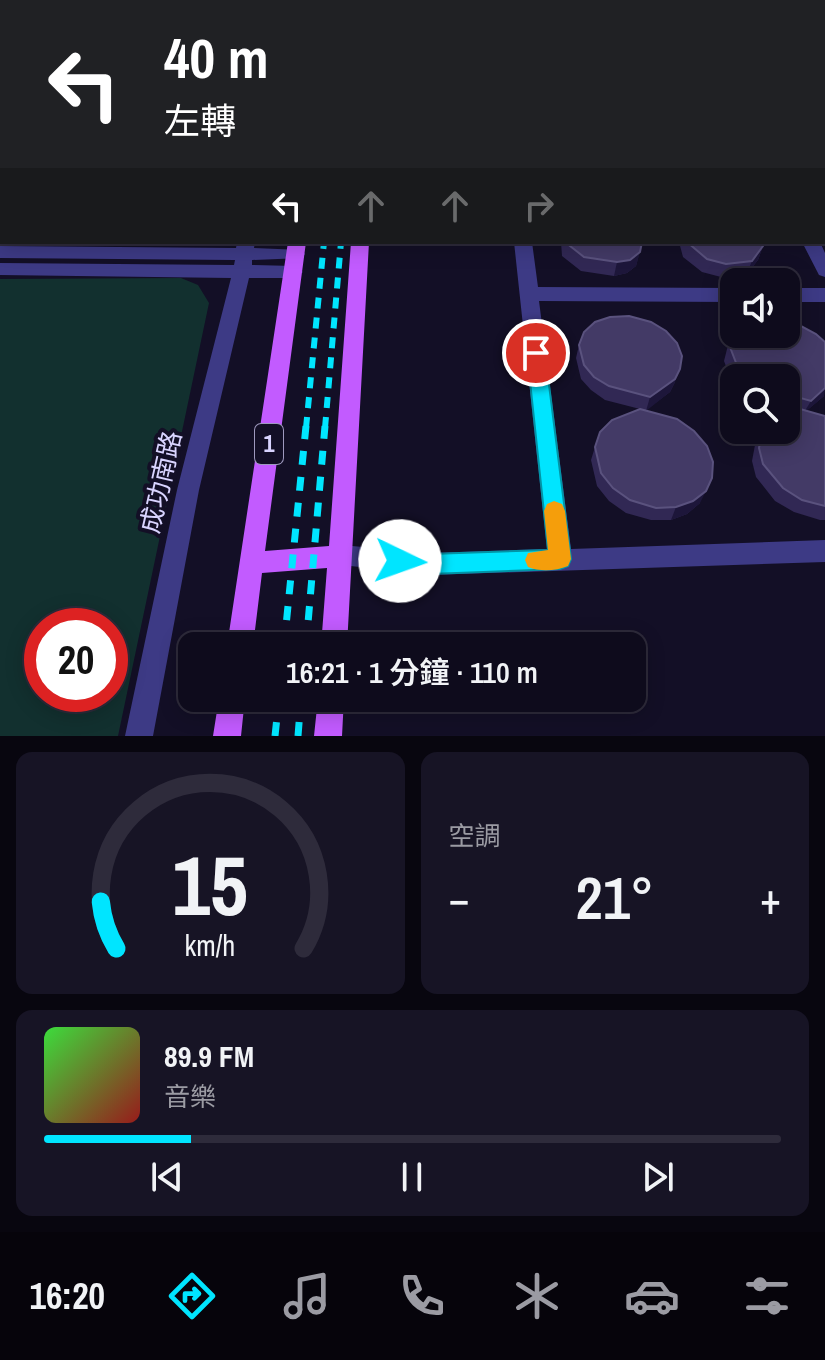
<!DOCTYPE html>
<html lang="zh-TW">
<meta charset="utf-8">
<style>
:root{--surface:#0e0b1c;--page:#171425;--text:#f1f3f6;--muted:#9b9ba3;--line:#2e2b3b;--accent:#00e5ff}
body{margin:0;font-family:"Archivo Narrow","Noto Sans TC",sans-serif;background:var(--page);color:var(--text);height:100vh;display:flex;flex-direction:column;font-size:30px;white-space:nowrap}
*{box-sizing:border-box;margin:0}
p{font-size:26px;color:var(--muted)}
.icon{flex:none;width:44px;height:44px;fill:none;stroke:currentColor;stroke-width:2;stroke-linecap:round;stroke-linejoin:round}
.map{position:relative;height:736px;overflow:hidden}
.side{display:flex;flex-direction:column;gap:16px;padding:16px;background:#08060f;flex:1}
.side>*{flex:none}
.hud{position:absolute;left:0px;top:0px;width:826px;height:244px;box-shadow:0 4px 20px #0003,0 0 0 2px var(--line);background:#202124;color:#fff;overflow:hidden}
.fabs{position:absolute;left:720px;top:268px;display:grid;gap:16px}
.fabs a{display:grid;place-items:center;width:80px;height:80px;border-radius:16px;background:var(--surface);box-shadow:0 4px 20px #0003,0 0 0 2px var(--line);font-size:40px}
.speed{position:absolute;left:24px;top:608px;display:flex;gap:16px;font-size:40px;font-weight:700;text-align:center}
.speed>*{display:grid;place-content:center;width:104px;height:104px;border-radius:50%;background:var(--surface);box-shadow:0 4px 20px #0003,0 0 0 2px var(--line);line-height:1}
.speed .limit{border:12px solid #d22;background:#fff;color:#111}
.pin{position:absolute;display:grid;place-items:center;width:68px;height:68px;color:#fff;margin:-34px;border:4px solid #fff;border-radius:50%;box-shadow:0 2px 8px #0007}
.me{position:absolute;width:88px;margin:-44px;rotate:93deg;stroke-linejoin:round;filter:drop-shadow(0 0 6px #0008)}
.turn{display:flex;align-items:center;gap:28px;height:168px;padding:0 32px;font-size:36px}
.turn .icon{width:104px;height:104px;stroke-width:2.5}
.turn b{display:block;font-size:56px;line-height:68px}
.lanes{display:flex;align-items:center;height:76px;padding:0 32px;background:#0003;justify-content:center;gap:40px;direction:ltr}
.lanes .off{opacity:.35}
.big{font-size:60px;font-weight:600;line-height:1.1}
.side .widget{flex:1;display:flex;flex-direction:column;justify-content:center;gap:12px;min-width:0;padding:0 28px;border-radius:16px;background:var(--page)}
.side .dial{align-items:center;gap:0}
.dial svg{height:208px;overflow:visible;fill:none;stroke:var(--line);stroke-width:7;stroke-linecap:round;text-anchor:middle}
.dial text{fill:var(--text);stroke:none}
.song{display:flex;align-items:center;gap:24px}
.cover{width:96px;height:96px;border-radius:12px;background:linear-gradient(135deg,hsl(120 70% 55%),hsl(0 70% 35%))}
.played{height:8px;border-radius:4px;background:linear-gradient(90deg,var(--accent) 20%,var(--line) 20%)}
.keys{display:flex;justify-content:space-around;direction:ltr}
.heat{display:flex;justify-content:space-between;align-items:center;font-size:44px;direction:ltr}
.side .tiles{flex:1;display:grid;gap:16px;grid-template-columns:1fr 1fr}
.widget:last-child{grid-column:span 2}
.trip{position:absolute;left:178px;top:632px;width:468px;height:80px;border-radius:16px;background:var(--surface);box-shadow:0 4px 20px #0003,0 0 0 2px var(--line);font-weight:600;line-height:80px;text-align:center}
.dock{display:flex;height:128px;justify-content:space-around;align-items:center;background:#06040b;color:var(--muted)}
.dock .icon{width:56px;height:56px}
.dock .selected{color:var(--accent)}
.dock b{font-size:36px;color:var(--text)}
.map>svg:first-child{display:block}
.green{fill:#12302f;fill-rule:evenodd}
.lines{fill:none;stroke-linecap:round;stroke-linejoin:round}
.minor{fill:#3d3a85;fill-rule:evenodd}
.major{fill:#c25bff;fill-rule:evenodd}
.rail-far1{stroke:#00e5ff;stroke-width:6;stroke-dasharray:11 9;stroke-linecap:butt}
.rail{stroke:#00e5ff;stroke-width:7;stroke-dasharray:14 12;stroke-linecap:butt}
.wall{fill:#312854}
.shaded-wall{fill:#1d163a}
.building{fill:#433a66;stroke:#5a527e;stroke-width:2}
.route{fill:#00e5ff;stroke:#0095a6;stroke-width:2}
.slow{fill:#f59e0b}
.labels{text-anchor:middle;stroke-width:8;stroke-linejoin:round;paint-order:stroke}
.shield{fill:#130f26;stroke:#9e99be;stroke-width:2}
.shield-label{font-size:24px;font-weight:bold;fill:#d9d4ff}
.street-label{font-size:26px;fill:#d9d4ff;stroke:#130f26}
</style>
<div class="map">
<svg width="825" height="736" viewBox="0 0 825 736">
<rect width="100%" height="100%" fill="#130f26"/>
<path class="green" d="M181 278 198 285 209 303 118 736H0V279ZM42 626H110V694H42Z"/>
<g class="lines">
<path class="minor" d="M280 0H292V2H280Z
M500 0H512V2H500Z
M0 32H2V40H0Z
M0 64H2V72H0Z
M824 73H825V81H824Z
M0 168H2L0 179Z
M237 242H255L254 248 302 250 305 254 302 258 252 260V265L294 266 303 272 294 278H249L199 490 153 736H125L177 490 231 278 0 275V263L234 265 235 260 0 258V246L236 248Z
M514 242H532L538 287 734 288V302L539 301 571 549 825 540V562L430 575 333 564 329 556 333 548 341 545 430 553 547 549Z
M802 242H820L825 253V277L819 275Z
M786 288H825V302H786Z"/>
<path class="major" d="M321 0H333V2H321Z
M368 0H380V2H368Z
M288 242H306L265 551 329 546 351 242H369L347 646H321L327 568 262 573 253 646H227Z
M219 698H245L241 736H213Z
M318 698H344L342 736H314Z"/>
<path class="rail-far1" d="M306 428 324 242
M325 428 341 242"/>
<path class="rail" d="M284 646 306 426
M306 646 325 426
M275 736 279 698
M298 736 301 698"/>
</g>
<path class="wall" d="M561 242H642L636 266 627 273 614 276 581 271 562 256Z
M679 242H762L763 246 758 260 746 275 721 277 702 272 683 257Z
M733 335 824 396 806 411 825 416V520H820L794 512 775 501 756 477 752 461 755 445 762 432 786 430V378H734V384L732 382 724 361 727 349Z
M579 345 675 382 670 392 646 410 700 503 687 514 671 520H651L626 513 609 501 597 486 591 460 595 447 640 409 605 400 591 390 581 379 576 358Z"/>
<path class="shaded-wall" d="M763 246 758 260 746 275 752 261Z
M640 252 636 266 627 273 614 276 617 262Z
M680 369 675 382 670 392 646 411 650 397Z
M825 388 824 396 803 414 811 401Z
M706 491 700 503 687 514 671 520 676 507Z"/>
<path class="building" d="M565 242H642L640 252 630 260 617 262 584 257Z
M687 242H762L763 246 752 261 726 264 707 259Z
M629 316 651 322 666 331 677 343 682 356 680 369 675 379 650 397 609 386 594 377 584 365 579 345 584 332 595 322 610 317Z
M786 321 799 325 816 334 825 342V388L811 401 786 394V378H751L738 368 730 347 734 334H786Z
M786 405 825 416V506L802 500 783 488 763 464 759 448 762 432 764 430H786Z
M640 409 677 419 694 431 707 446 713 462 712 478 706 491 693 501 676 507 656 508 630 500 613 488 601 473 595 447 600 432 612 420Z"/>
<path class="route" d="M536 346 545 353 571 559 568 566 560 569 430 574 392 568 389 561 392 554 400 551 430 554 548 550 527 353Z"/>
<path class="slow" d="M554 501 562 504 565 511 571 559 568 566C556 571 540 572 528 567L525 560 528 553 548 550 544 511 547 504Z"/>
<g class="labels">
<rect class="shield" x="255" y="424" width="28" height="40" rx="6"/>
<g class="shield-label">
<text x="269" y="452">1</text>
</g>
<g class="street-label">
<text transform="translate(161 482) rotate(-77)" y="9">成功南路</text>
</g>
</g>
</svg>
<div class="fabs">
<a><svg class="icon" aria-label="sound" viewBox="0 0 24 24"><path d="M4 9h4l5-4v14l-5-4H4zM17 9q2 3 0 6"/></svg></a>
<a><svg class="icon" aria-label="search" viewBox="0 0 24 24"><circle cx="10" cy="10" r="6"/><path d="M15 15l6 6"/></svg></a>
</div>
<div class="speed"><div class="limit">20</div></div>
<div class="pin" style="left:536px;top:353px;background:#d93025"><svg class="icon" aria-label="arrive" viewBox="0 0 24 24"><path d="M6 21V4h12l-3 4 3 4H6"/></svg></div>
<svg class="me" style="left:400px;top:561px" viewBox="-20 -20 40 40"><circle r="19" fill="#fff"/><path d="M0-13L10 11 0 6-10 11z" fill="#00e5ff"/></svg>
<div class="trip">16:21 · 1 分鐘 · 110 m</div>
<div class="hud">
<div class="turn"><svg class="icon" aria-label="left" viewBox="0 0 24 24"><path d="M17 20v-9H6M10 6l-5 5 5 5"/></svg><div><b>40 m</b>左轉</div></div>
<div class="lanes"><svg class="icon" aria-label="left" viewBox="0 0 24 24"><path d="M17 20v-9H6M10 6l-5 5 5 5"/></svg><svg class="icon off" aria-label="ahead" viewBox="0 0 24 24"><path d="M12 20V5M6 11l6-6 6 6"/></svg><svg class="icon off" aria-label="ahead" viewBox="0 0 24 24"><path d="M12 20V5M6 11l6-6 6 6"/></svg><svg class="icon off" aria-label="right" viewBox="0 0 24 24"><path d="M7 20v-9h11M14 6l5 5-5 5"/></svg></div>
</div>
</div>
<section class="side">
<div class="tiles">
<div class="widget dial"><svg viewBox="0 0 100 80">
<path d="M14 69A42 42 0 1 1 86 69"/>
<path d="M14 69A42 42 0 0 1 8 51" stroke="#00e5ff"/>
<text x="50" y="56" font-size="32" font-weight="700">15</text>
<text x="50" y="72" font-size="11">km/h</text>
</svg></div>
<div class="widget"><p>空調</p>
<div class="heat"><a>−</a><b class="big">21°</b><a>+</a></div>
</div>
<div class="widget">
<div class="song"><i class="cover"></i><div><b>89.9 FM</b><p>音樂</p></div></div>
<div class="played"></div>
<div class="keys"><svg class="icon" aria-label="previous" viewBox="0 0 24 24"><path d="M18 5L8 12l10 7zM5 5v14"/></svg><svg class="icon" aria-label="pause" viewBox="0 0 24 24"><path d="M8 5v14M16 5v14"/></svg><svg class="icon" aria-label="next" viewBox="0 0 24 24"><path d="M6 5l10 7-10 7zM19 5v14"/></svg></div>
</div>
</div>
</section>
<nav class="dock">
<b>16:20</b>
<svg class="icon selected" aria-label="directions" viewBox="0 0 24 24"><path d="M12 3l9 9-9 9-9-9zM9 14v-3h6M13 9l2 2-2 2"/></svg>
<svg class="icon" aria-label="music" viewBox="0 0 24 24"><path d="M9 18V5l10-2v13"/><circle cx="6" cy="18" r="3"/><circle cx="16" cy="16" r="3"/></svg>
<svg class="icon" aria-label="phone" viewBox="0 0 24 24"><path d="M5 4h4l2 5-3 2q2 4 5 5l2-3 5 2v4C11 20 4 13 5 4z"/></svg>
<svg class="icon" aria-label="climate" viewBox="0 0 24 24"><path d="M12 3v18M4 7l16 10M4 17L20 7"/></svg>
<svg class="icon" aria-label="car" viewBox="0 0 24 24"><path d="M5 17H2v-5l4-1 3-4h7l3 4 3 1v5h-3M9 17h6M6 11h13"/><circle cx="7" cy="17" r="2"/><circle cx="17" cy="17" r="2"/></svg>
<svg class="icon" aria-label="filters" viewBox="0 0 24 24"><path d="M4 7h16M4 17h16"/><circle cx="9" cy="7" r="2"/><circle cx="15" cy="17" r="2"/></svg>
</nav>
